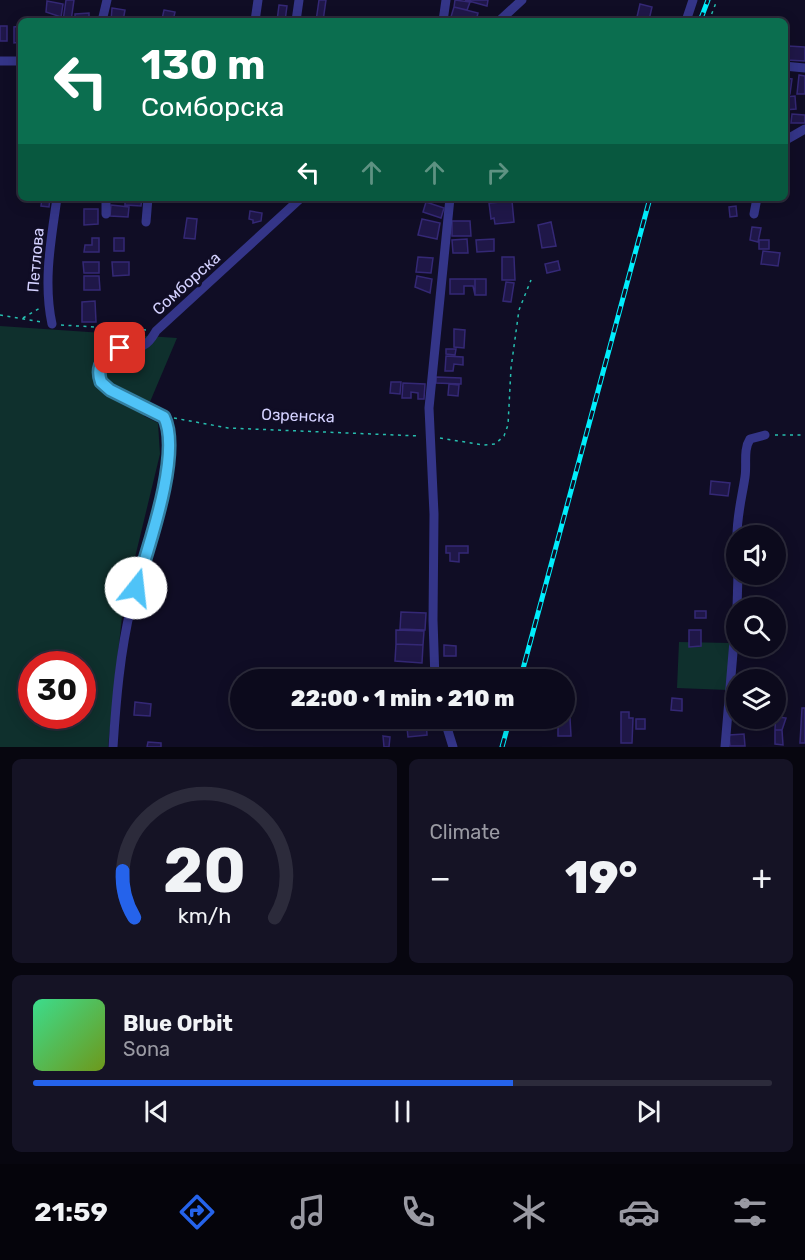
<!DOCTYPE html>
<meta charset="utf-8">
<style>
:root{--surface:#0c0a1c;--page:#151325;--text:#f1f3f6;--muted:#9a9aa3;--line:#2c2b3b;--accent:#2563eb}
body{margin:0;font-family:Rubik,sans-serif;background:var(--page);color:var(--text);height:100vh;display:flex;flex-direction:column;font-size:22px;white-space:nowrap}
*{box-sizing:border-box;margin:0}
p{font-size:20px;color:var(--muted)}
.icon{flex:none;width:33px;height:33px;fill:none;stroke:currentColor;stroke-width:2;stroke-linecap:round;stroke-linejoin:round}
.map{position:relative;height:747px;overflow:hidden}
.details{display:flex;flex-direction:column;gap:12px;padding:12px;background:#07060f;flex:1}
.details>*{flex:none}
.hud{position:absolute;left:18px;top:18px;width:770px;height:183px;border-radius:9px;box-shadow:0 3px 15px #0003,0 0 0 2px var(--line);background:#0b6e4f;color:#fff;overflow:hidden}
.fabs{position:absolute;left:726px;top:525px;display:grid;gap:12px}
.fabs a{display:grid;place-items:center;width:60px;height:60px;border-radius:50%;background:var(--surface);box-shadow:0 3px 15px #0003,0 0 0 2px var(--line);font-size:30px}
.speed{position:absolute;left:18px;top:651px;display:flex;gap:12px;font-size:30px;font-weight:700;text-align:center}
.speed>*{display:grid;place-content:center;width:78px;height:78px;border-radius:50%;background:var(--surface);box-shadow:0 3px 15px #0003,0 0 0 2px var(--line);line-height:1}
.speed .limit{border:9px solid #d22;background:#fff;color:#111}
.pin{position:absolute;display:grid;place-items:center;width:51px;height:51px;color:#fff;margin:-26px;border-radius:12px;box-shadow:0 3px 9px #0006}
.me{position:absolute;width:66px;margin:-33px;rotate:16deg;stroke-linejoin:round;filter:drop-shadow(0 0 4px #0008)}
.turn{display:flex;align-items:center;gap:21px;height:126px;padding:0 24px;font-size:27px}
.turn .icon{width:78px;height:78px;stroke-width:2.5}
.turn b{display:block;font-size:42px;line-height:51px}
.lanes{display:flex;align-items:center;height:57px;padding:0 24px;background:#0003;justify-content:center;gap:30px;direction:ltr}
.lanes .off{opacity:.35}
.big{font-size:45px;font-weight:800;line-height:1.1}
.details .widget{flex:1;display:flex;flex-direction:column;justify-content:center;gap:9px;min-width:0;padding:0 21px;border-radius:9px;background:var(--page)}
.details .dial{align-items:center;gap:0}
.dial svg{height:156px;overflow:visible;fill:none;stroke:var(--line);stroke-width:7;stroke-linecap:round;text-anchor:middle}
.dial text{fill:var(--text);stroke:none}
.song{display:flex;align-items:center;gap:18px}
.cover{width:72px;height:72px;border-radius:9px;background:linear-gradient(135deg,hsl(150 70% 55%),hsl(80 70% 35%))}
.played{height:6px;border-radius:3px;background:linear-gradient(90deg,var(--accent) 65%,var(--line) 65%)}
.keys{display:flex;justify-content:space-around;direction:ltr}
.heat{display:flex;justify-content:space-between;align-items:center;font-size:33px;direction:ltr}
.details .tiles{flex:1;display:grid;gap:12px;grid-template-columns:1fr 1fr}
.widget:last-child{grid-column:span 2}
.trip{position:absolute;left:230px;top:669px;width:345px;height:60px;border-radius:30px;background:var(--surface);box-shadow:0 3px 15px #0003,0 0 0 2px var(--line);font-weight:800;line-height:60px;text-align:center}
.dock{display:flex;height:96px;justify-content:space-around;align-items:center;background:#05040b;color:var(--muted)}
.dock .icon{width:42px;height:42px}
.dock .on{color:var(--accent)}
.dock b{font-size:27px;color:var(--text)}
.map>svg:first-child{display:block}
.green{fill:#0f302d;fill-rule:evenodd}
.building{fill:#1f1748;stroke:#342875;stroke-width:1.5}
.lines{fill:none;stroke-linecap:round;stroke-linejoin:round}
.path{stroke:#26beaf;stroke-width:1.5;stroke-dasharray:3 4.5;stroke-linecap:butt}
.minor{stroke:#343588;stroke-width:9}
.rail-casing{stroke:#00eefc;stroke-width:5}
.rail{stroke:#100d25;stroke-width:3;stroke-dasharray:9;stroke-linecap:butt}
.route-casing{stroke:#337fa1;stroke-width:15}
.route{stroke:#4fc3f7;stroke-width:10}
.labels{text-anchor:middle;stroke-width:6;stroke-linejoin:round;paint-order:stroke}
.street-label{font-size:16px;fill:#d4d1ff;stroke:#100d25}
</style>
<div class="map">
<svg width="805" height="747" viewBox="0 0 805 747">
<rect width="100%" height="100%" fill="#100d25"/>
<path class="green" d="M0 326 177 338 144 416 158 423 160 454 123 607 108 747H0ZM32 664H82V716H32Z
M679 642 730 643 728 690 677 688Z"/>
<path class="building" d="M66 0H74L71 21H63Z
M319 0H326L323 21H316Z
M455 0 470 2 467 10 454 7Z
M465 0H488L487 6Z
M47 1 63 4 61 17 46 12Z
M640 4 652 7 649 20 637 17Z
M279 5 287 6 285 21H277Z
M454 7 478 13 476 21 450 20Z
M112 8 125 10 123 21H111Z
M164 10 175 12 173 21 162 19Z
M89 13V21H75V14Z
M0 26H7V41H0Z
M21 26V42L14 43V27Z
M788 46 805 47V61L787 60Z
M799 75 805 76V94H797Z
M784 78 792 79 790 94 784 93Z
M795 96 796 109 784 110V97Z
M792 114 805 115V123H791Z
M42 198H50L49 207 41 206Z
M125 198H142L141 206 125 205Z
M512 201 514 222 495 224 494 218 491 219 489 203Z
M426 202 444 208 441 218 423 212Z
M111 205 129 207 128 217 110 216Z
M736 206 737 216 730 217 729 207Z
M84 209H98V224L84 225Z
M250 211 262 213 261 221 253 223V220L249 219Z
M187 218 197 219 195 239 184 238Z
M422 219 440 223 437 239 418 235Z
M452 221H470L471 236H452Z
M551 222 556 246 542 248 538 225Z
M752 227 761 228 758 242 750 240Z
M92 238H99V252H84L85 245H92Z
M114 238H124V251H114Z
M467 239 468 253H453L452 240Z
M494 239V251L477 252 476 240Z
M759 240H769V249H759Z
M763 251 780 253 778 266 761 264Z
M418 257 433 258 431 273 416 272Z
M502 257H514L515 280H502Z
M558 261 560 270 547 273 545 264Z
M83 262H99V273H84Z
M112 262H129V275L113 276Z
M84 276H99L100 290H84Z
M417 276 432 279 430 293 415 287Z
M450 279H475V295L473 286H464V294H450Z
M475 279H486V295H475Z
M506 282 514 283 511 302 503 301Z
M95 301 96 322H82V302Z
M454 329 465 330 464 348 454 347Z
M446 349H456L455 355 446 354Z
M446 356 463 357V365L454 364 453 371H445Z
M436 377 461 378V384L436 383Z
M391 382H401L400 394 390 393Z
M403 383 425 384 424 399H418V393L411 392V398H402Z
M449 384 459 385 458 396 448 395Z
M711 481 730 483 728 496 710 494Z
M446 546H468V553H459V562L450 561V553H446Z
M695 611H706V618H695Z
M401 612 426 613 425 630 400 629Z
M396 630 424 631 423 645 396 644Z
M689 630H701V646L689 647Z
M396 644 423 645 422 663 395 661Z
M444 645 456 646V656H444Z
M456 668 457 680H443L441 670Z
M284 673H296V680H284Z
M672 698 682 699V711L671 710Z
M135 702 151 704 150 716 134 715Z
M776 708H779V717L786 718 782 730H775Z
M802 708H805V743H800Z
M621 712H629V718H633L632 743H621Z
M406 718H426L427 735 408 737Z
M558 718H570L571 736H558Z
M636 719H645V729H636Z
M775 730H782L783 745 775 744Z
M744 734 745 746H730L729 735Z
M383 736 390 737 389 747H384Z
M148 742 161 743V747H147Z"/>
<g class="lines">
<path class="path" d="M709 21 717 0
M0 315 42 322
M23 318 40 308
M61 325 146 330
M174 418 228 428 420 436
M775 435H805
M440 438 483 445 495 444 504 436 508 425 511 368 519 310 531 280"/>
<path class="minor" d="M102 21 107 0
M255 21 258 0
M296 21 299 0
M443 21 446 0
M499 21 522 0
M686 21 693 0
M0 61H21
M784 66 805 68
M784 141 805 129
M106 214V198
M754 214 757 198
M146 222 148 198
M52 324C43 282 51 240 57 198
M737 536C737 515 742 497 745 477 747 464 743 450 750 439L765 435
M737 608 738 574
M435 680 433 620 434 514 429 408 450 198
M444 718 453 747
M113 747C116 701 120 652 131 607 142 561 184 458 164 417L103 384C94 369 103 351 121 348 129 347 137 349 144 345 150 342 153 336 156 331L301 198
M725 747 736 617"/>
<defs>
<path id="rail" d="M700 21 708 0
M520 680 650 198
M502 747 510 718"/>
</defs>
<use href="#rail" class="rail-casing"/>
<use href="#rail" class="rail"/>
</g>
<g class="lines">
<defs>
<path id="route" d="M120 348C105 355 95 365 101 382L110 390 164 417C182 453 148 548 136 588"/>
</defs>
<use href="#route" class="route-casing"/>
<use href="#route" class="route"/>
</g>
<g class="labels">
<g class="street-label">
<text transform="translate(35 260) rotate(-85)" y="6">Петлова</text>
<text transform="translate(186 283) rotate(-42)" y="6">Сомборска</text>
<text transform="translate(298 415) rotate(2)" y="6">Озренска</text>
</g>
</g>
</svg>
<div class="fabs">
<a><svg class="icon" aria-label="sound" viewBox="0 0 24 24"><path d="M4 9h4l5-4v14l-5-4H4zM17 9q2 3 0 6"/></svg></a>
<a><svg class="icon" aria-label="search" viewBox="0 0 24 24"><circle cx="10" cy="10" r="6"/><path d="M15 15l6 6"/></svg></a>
<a><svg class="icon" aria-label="layers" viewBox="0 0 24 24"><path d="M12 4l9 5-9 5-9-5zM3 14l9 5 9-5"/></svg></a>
</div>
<div class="speed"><div class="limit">30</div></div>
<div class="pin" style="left:120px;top:348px;background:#d93025"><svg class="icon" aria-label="arrive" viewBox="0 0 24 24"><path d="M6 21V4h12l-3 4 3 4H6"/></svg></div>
<svg class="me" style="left:136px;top:588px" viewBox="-20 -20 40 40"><circle r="19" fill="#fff"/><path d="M0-13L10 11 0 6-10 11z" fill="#4fc3f7"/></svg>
<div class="trip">22:00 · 1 min · 210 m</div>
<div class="hud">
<div class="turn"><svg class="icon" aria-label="left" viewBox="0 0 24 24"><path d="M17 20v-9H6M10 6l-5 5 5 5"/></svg><div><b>130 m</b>Сомборска</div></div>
<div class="lanes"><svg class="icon" aria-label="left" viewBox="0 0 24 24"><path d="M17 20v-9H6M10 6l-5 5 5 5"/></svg><svg class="icon off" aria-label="ahead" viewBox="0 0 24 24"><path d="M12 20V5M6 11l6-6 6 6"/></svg><svg class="icon off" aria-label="ahead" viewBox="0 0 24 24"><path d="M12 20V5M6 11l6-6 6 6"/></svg><svg class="icon off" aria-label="right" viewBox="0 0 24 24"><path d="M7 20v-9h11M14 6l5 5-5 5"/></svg></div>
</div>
</div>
<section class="details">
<div class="tiles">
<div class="widget dial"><svg viewBox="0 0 100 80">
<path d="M14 69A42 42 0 1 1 86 69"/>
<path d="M14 69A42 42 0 0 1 8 45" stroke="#2563eb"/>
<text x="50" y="56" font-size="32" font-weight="700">20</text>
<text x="50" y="72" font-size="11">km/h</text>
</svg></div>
<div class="widget"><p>Climate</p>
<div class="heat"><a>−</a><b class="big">19°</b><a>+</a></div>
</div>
<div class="widget">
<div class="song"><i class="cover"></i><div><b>Blue Orbit</b><p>Sona</p></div></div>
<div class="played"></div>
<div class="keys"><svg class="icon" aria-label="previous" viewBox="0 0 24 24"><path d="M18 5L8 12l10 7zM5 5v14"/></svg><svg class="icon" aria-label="pause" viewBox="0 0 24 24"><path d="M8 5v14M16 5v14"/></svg><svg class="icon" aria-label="next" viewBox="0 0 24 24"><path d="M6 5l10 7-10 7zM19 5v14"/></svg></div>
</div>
</div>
</section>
<nav class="dock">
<b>21:59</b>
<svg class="icon on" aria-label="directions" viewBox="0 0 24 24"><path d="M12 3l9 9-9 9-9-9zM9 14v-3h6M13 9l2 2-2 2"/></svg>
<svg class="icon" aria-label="music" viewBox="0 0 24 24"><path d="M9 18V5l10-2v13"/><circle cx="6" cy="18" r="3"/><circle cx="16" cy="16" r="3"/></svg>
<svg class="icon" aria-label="phone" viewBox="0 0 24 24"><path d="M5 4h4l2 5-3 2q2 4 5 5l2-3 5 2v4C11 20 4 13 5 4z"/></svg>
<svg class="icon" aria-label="climate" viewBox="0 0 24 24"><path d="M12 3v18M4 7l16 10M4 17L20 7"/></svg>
<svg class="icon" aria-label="car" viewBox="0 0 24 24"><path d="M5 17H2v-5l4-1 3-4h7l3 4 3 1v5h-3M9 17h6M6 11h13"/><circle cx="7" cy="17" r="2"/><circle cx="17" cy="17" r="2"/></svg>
<svg class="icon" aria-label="filters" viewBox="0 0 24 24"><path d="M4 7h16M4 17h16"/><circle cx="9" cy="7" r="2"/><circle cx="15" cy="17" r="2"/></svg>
</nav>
